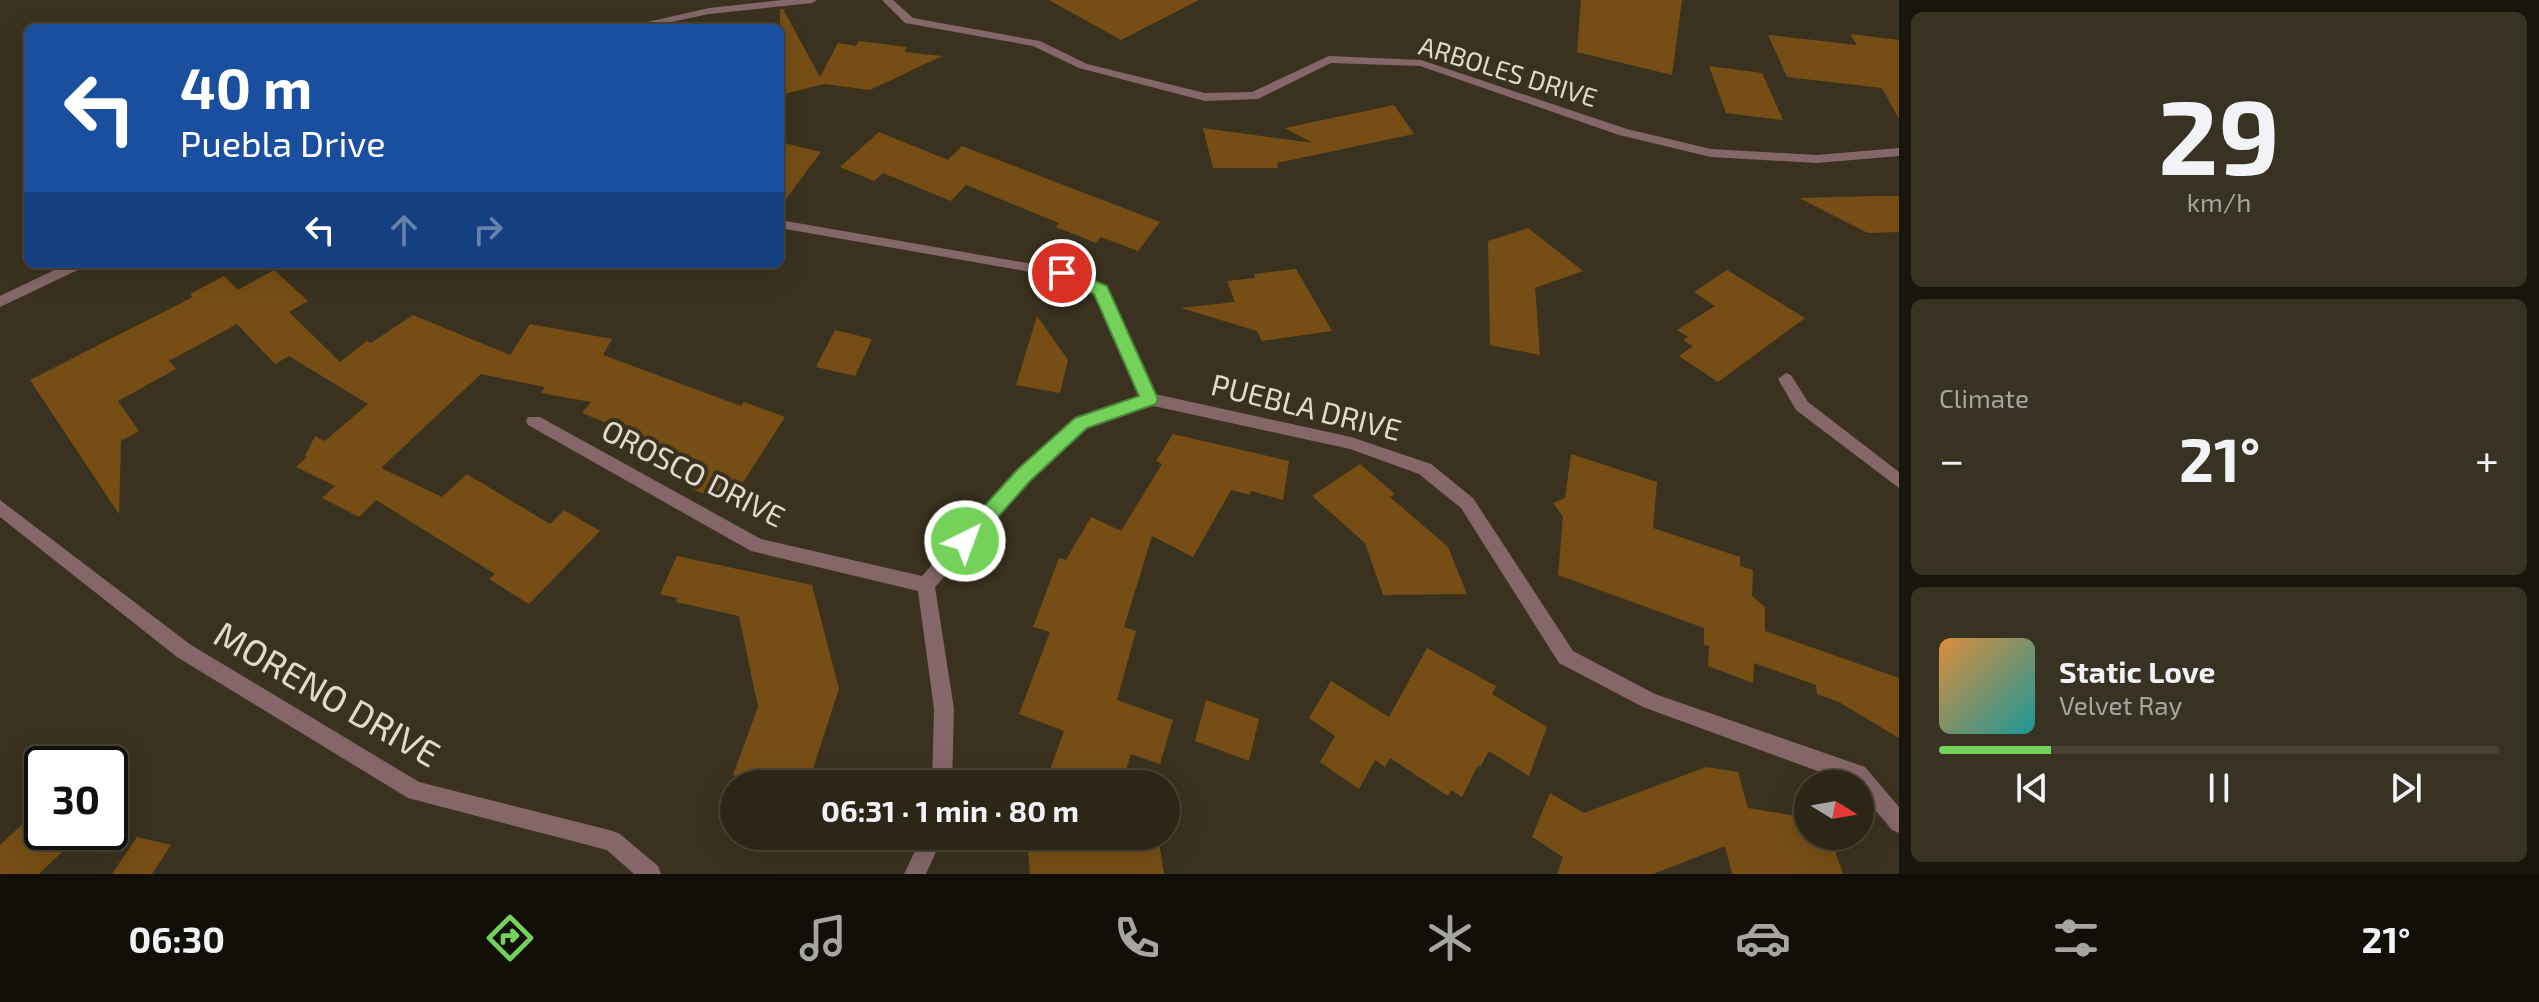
<!DOCTYPE html>
<meta charset="utf-8">
<style>
:root{--surface:#2c2616;--page:#383223;--text:#f1f3f6;--muted:#a6a5a1;--line:#484335;--accent:#74d25b}
body{margin:0;font-family:"Exo 2",sans-serif;background:var(--page);color:var(--text);height:100vh;display:flex;flex-direction:column;font-size:30px;white-space:nowrap}
*{box-sizing:border-box;margin:0}
p{font-size:26px;color:var(--muted)}
.icon{flex:none;width:44px;height:44px;fill:none;stroke:currentColor;stroke-width:2;stroke-linecap:round;stroke-linejoin:round}
.map{position:relative;flex:1;overflow:hidden}
.side{display:flex;flex-direction:column;gap:12px;padding:12px;background:#18150c;width:640px}
.side>*{flex:none}
.hud{position:absolute;left:24px;top:24px;width:760px;height:244px;border-radius:12px;box-shadow:0 8px 32px #0002,0 0 0 2px var(--line);background:#1a4fa0;color:#fff;overflow:hidden}
.needle{width:52px;rotate:101deg}
.fabs{position:absolute;left:1794px;top:770px;display:grid;gap:16px}
.fabs a{display:grid;place-items:center;width:80px;height:80px;border-radius:50%;background:var(--surface);box-shadow:0 8px 32px #0002,0 0 0 2px var(--line);font-size:40px}
.speed{position:absolute;left:24px;top:746px;display:flex;gap:16px;font-size:40px;font-weight:700;text-align:center}
.speed>*{display:grid;place-content:center;width:104px;height:104px;border-radius:50%;background:var(--surface);box-shadow:0 8px 32px #0002,0 0 0 2px var(--line);line-height:1}
.speed .limit{border:4px solid #111;border-radius:12px;background:#fff;color:#111}
.pin{position:absolute;display:grid;place-items:center;width:68px;height:68px;color:#fff;margin:-34px;border:4px solid #fff;border-radius:50%;box-shadow:0 2px 8px #0007}
.me{position:absolute;width:88px;margin:-44px;rotate:42deg;stroke-linejoin:round;filter:drop-shadow(0 0 6px #0008)}
.turn{display:flex;align-items:center;gap:28px;height:168px;padding:0 24px;font-size:36px}
.turn .icon{width:104px;height:104px;stroke-width:2.5}
.turn b{display:block;font-size:56px;line-height:68px}
.lanes{display:flex;align-items:center;height:76px;padding:0 24px;background:#0003;justify-content:center;gap:40px;direction:ltr}
.lanes .off{opacity:.35}
.big{font-size:60px;font-weight:700;line-height:1.1}
.side .tile{flex:1;display:flex;flex-direction:column;justify-content:center;gap:12px;min-width:0;padding:0 28px;border-radius:12px;background:var(--page)}
.side .dial{align-items:center;gap:0}
.dial b{font-size:104px;line-height:1}
.song{display:flex;align-items:center;gap:24px}
.cover{width:96px;height:96px;border-radius:12px;background:linear-gradient(135deg,hsl(30 70% 55%),hsl(180 70% 35%))}
.played{height:8px;border-radius:4px;background:linear-gradient(90deg,var(--accent) 20%,var(--line) 20%)}
.keys{display:flex;justify-content:space-around;direction:ltr}
.heat{display:flex;justify-content:space-between;align-items:center;font-size:44px;direction:ltr}
.trip{position:absolute;left:720px;top:770px;width:460px;height:80px;border-radius:40px;background:var(--surface);box-shadow:0 8px 32px #0002,0 0 0 2px var(--line);font-weight:700;line-height:80px;text-align:center}
.tabs{display:flex;height:128px;justify-content:space-around;align-items:center;background:#120f09;color:var(--muted)}
.tabs .icon{width:56px;height:56px}
.tabs .active{color:var(--accent)}
.tabs b{font-size:36px;color:var(--text)}
main{display:flex;flex:1;min-height:0}
.map>svg:first-child{display:block}
.building{fill:#764e15}
.lines{fill:none;stroke-linecap:round;stroke-linejoin:round}
.lane{fill:#856769;fill-rule:evenodd}
.street{fill:#856769;fill-rule:evenodd}
.route{fill:#74d25b;stroke:#4b883b;stroke-width:2}
.labels{text-anchor:middle;stroke-width:8;stroke-linejoin:round;paint-order:stroke}
.far-street-label{font-size:26px;fill:#e0dbce;stroke:#3a321e}
.street-label{font-size:30px;fill:#e0dbce;stroke:#3a321e}
.near-street-label{font-size:36px;fill:#e0dbce;stroke:#3a321e}
</style>
<main>
<div class="map">
<svg width="1899" height="874" viewBox="0 0 1899 874">
<rect width="100%" height="100%" fill="#3a321e"/>
<path class="building" d="M1049 0H1199L1121 40Z
M1581 0H1682L1672 75 1577 52Z
M780 9H783L820 77 838 43 856 46 859 41 907 47 905 52 942 56 870 90 824 84 780 95Z
M1850 34 1899 40V119L1882 88 1787 77 1768 35 1857 45Z
M1709 66 1762 73 1783 120 1726 113Z
M1394 105 1414 134 1277 163 1278 168H1213L1203 128 1313 143 1285 128Z
M879 132 948 160 962 146 1160 222 1138 251 1101 237 1096 243 1056 227 1059 223 966 185 951 201 883 173 874 181 840 167Z
M780 142 821 152 780 207Z
M1879 196H1899V232L1868 233 1799 198Z
M1528 228 1583 271 1535 288 1540 355 1490 345 1488 241Z
M1296 269 1332 331 1262 341 1257 331 1181 308 1235 302 1227 281 1255 278 1254 274Z
M274 270 308 301 289 312 340 362 367 341 371 343 413 315 510 355 530 324 612 339 603 355 741 406 744 402 785 417 729 504 687 487 705 463 582 413 591 402 541 393 545 387 481 374 381 468 442 497 467 474 550 524 564 510 600 531 529 604 489 579 495 574 376 500 359 517 322 498 335 486 296 467 307 457 305 456 315 436 325 441 368 404 289 356 275 364 237 324 169 361 176 369 118 401 139 431 121 441 119 514 30 380 193 297 190 294 224 276 238 290Z
M1727 270 1805 318 1718 382 1679 356 1693 346 1683 340 1688 337 1677 330 1715 306 1694 292Z
M1037 316 1068 360 1060 393 1016 385Z
M835 330 872 339 855 376 816 367Z
M1173 434 1289 461 1283 500 1251 491 1250 495 1231 490 1193 557 1152 536 1124 627 1136 631 1117 700 1173 720 1160 764 1131 754 1122 784H1087L1050 770 1064 731 1019 714 1050 632 1033 627 1059 558 1066 560 1091 517 1121 531 1162 464 1156 461Z
M1571 454 1657 482 1653 528 1740 557V566L1753 570 1752 596 1765 607V631L1899 678V738L1839 702 1817 694 1816 685 1754 663 1753 683 1708 666 1709 646 1704 645V628L1558 575 1563 517 1553 503 1565 498Z
M1360 464 1395 494 1390 497 1448 547 1467 594 1383 595 1365 543 1312 496Z
M677 556 812 585 839 689 808 784H771L733 775 758 707 739 616 676 602 677 598 660 594Z
M1427 648 1496 686 1492 694 1547 727 1529 776 1489 751 1480 767 1478 765 1462 797 1451 790 1448 796 1390 758 1385 767 1375 760 1359 789 1320 762 1335 736 1309 718 1331 681 1389 717Z
M1206 700 1259 719 1249 761 1195 741Z
M1706 767 1738 772 1748 808 1808 818V836H1830L1843 874H1732L1725 846 1653 874H1557L1563 857 1532 837 1550 793 1584 813Z
M42 806V832H83L39 874H0V845Z
M1027 836H1158L1164 874H1030Z
M137 837 171 845 152 874H112Z"/>
<g class="lines">
<path class="lane" d="M1786 373 1791 375 1808 402 1899 472V488L1796 410 1778 379Z"/>
<path class="street" d="M782 0H817L812 3 709 14 643 28H621L709 8Z
M882 0H893L913 18 1040 41 1087 64 1205 93 1252 92 1329 56 1421 60 1627 129 1711 149 1817 155 1899 148V156L1817 163 1711 157 1619 135 1420 66 1331 63 1258 99 1205 101 1079 68 1033 46 905 23Z
M780 220 1067 270 1106 286 1155 394 1351 437 1431 464 1473 498 1573 651 1655 694 1865 767 1899 807V833L1892 830 1860 792V784H1853L1643 707 1559 663 1461 508 1419 474 1350 449 1149 405 1087 427 1030 479 935 587 954 709 952 784H932L934 709 918 591 751 551 528 425 526 421 528 417H540L761 539 922 576 1018 469 1075 419 1140 396 1095 293 1059 277 780 228Z
M67 264H86L84 267 0 307V296Z
M0 500 191 645 419 782 613 831 620 834 658 866 661 874H634L607 850 408 798 177 657 0 517Z
M922 836H943L926 874H904Z"/>
</g>
<path class="route" d="M1062 267 1107 286 1158 399 1156 404 1087 428 1031 480 972 546 965 549 958 546 956 541 958 535 1018 469 1075 418 1139 396 1094 294 1056 277 1054 273Z"/>
<g class="labels">
<g class="far-street-label">
<text transform="translate(1508 72) rotate(17)" y="9">ARBOLES DRIVE</text>
</g>
<g class="street-label">
<text transform="translate(1306 408) rotate(14)" y="10">PUEBLA DRIVE</text>
<text transform="translate(693 474) rotate(27)" y="10">OROSCO DRIVE</text>
</g>
<g class="near-street-label">
<text transform="translate(327 694) rotate(30)" y="13">MORENO DRIVE</text>
</g>
</g>
</svg>
<div class="fabs">
<a><svg class="needle" viewBox="-14 -14 28 28"><path d="M0-13l5 13h-10z" fill="#e53935"/><path d="M0 13l5-13h-10z" fill="#a6a5a1"/></svg></a>
</div>
<div class="speed"><div class="limit">30</div></div>
<div class="pin" style="left:1062px;top:273px;background:#d93025"><svg class="icon" aria-label="arrive" viewBox="0 0 24 24"><path d="M6 21V4h12l-3 4 3 4H6"/></svg></div>
<svg class="me" style="left:965px;top:541px" viewBox="-20 -20 40 40"><circle r="17" fill="#74d25b" stroke="#fff" stroke-width="3"/><path d="M0-11L8 9 0 5-8 9z" fill="#fff"/></svg>
<div class="trip">06:31 · 1 min · 80 m</div>
<div class="hud">
<div class="turn"><svg class="icon" aria-label="left" viewBox="0 0 24 24"><path d="M17 20v-9H6M10 6l-5 5 5 5"/></svg><div><b>40 m</b>Puebla Drive</div></div>
<div class="lanes"><svg class="icon" aria-label="left" viewBox="0 0 24 24"><path d="M17 20v-9H6M10 6l-5 5 5 5"/></svg><svg class="icon off" aria-label="ahead" viewBox="0 0 24 24"><path d="M12 20V5M6 11l6-6 6 6"/></svg><svg class="icon off" aria-label="right" viewBox="0 0 24 24"><path d="M7 20v-9h11M14 6l5 5-5 5"/></svg></div>
</div>
</div>
<section class="side">
<div class="tile dial"><b>29</b><p>km/h</p></div>
<div class="tile"><p>Climate</p>
<div class="heat"><a>−</a><b class="big">21°</b><a>+</a></div>
</div>
<div class="tile">
<div class="song"><i class="cover"></i><div><b>Static Love</b><p>Velvet Ray</p></div></div>
<div class="played"></div>
<div class="keys"><svg class="icon" aria-label="previous" viewBox="0 0 24 24"><path d="M18 5L8 12l10 7zM5 5v14"/></svg><svg class="icon" aria-label="pause" viewBox="0 0 24 24"><path d="M8 5v14M16 5v14"/></svg><svg class="icon" aria-label="next" viewBox="0 0 24 24"><path d="M6 5l10 7-10 7zM19 5v14"/></svg></div>
</div>
</section>
</main>
<nav class="tabs">
<b>06:30</b>
<svg class="icon active" aria-label="directions" viewBox="0 0 24 24"><path d="M12 3l9 9-9 9-9-9zM9 14v-3h6M13 9l2 2-2 2"/></svg>
<svg class="icon" aria-label="music" viewBox="0 0 24 24"><path d="M9 18V5l10-2v13"/><circle cx="6" cy="18" r="3"/><circle cx="16" cy="16" r="3"/></svg>
<svg class="icon" aria-label="phone" viewBox="0 0 24 24"><path d="M5 4h4l2 5-3 2q2 4 5 5l2-3 5 2v4C11 20 4 13 5 4z"/></svg>
<svg class="icon" aria-label="climate" viewBox="0 0 24 24"><path d="M12 3v18M4 7l16 10M4 17L20 7"/></svg>
<svg class="icon" aria-label="car" viewBox="0 0 24 24"><path d="M5 17H2v-5l4-1 3-4h7l3 4 3 1v5h-3M9 17h6M6 11h13"/><circle cx="7" cy="17" r="2"/><circle cx="17" cy="17" r="2"/></svg>
<svg class="icon" aria-label="filters" viewBox="0 0 24 24"><path d="M4 7h16M4 17h16"/><circle cx="9" cy="7" r="2"/><circle cx="15" cy="17" r="2"/></svg>
<b>21°</b>
</nav>
